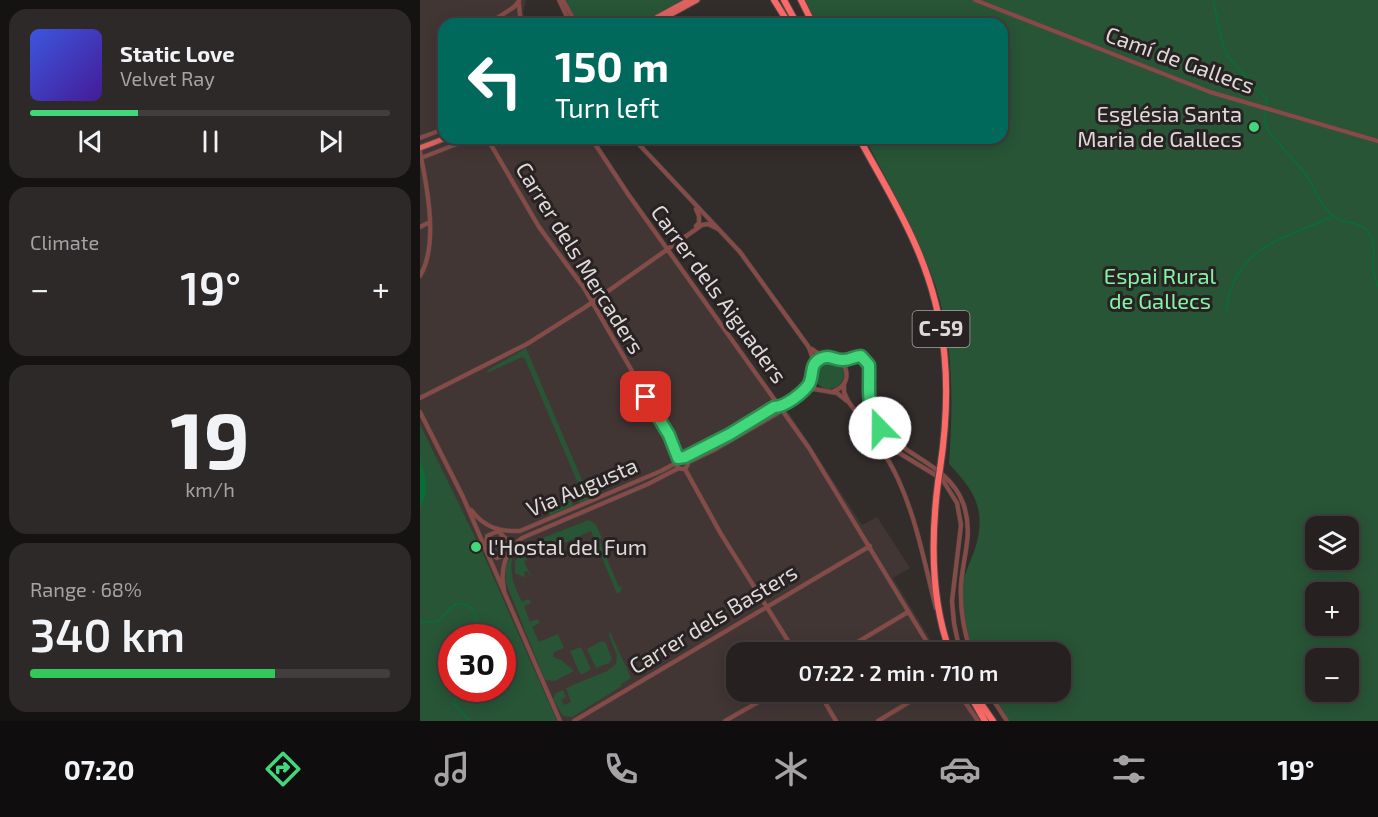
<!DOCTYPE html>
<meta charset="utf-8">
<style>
:root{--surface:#262120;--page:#2e2929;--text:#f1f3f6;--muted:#a4a3a5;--line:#423e3e;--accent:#43d77b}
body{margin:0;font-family:"Exo 2",sans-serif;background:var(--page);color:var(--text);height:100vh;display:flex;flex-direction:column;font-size:22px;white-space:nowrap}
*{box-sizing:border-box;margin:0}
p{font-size:20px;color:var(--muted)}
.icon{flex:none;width:33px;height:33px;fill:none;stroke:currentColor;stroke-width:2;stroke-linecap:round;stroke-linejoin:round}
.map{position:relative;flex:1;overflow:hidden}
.drawer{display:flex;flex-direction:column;gap:9px;padding:9px;background:#151212;width:420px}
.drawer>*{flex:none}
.hud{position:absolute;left:18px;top:18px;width:570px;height:126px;border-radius:18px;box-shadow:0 3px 15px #0003,0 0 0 2px var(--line);background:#00695c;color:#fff;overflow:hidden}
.controls{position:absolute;left:885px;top:516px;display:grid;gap:12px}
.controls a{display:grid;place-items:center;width:54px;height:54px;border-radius:12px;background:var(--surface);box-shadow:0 3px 15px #0003,0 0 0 2px var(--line);font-size:30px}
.speed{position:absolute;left:18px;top:624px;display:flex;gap:12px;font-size:30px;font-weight:700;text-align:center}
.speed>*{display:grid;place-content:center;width:78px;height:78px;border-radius:50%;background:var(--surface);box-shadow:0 3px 15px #0003,0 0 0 2px var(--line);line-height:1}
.speed .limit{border:9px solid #d22;background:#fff;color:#111}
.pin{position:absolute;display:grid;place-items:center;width:51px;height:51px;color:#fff;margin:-26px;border-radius:12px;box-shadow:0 3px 9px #0006}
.me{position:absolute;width:66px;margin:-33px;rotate:338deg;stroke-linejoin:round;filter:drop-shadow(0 0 4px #0008)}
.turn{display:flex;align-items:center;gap:21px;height:126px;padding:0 18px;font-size:27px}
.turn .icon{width:78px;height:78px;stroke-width:2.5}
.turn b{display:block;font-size:42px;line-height:51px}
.big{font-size:45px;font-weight:600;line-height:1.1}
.drawer .widget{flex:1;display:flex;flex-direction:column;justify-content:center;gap:9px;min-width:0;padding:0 21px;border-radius:18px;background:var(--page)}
.drawer .dial{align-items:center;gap:0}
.dial b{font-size:78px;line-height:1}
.song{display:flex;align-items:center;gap:18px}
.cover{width:72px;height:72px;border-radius:9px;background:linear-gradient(135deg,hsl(230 70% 55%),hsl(260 70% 35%))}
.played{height:6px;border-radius:3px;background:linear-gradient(90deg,var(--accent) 30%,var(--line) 30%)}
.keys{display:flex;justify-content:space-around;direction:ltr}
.heat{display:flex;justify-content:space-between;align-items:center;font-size:33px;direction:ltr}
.charge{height:9px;border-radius:4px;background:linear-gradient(90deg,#34c759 68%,var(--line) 0)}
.trip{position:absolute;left:306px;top:642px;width:345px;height:60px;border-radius:18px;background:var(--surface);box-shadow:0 3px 15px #0003,0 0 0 2px var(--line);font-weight:600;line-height:60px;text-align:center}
.dock{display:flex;height:96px;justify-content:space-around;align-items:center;background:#0f0d0d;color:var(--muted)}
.dock .icon{width:42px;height:42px}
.dock .active{color:var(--accent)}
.dock b{font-size:27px;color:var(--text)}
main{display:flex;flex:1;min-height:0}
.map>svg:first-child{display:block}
.built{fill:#423635}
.green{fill:#285536;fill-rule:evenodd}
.water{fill:#096d37}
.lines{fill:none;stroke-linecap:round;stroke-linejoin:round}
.stream{stroke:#096d37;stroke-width:1.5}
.minor-casing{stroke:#4e4847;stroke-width:5}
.major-casing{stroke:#4e4847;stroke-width:7}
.highway-casing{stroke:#4e4847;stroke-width:8}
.minor{stroke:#864b47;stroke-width:4}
.major{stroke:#db625e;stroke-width:5}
.highway{stroke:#fc6a67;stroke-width:6}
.highway-bridge-casing{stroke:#4e4847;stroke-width:8;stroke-linecap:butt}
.highway-bridge{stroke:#fc6a67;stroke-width:6}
.route-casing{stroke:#2c8c50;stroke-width:15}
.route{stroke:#43d77b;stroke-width:10}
.poi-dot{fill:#43d77b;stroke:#282222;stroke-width:2}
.labels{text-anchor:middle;stroke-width:6;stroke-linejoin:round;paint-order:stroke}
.shield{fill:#282222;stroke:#a7a3a2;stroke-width:1.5}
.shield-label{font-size:21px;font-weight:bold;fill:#dedad9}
.street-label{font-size:22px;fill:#dedad9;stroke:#282222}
.poi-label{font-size:22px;fill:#dedad9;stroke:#282222;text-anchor:end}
.park-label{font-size:22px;fill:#83f3a5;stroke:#282222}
</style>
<main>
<section class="drawer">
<div class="widget">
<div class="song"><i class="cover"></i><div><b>Static Love</b><p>Velvet Ray</p></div></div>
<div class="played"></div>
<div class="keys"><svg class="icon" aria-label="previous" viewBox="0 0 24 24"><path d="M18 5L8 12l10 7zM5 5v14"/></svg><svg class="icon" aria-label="pause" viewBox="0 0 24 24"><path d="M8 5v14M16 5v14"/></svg><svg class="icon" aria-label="next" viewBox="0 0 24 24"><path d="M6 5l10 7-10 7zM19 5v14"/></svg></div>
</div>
<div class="widget"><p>Climate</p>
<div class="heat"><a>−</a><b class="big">19°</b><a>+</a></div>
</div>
<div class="widget dial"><b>19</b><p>km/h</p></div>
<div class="widget"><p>Range · 68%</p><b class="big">340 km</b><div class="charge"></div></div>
</section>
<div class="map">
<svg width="958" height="721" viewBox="0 0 958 721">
<rect width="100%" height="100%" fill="#322c2b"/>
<path class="built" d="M0 0H106L103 13 109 24H24V138H174L209 193 251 252 354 396 360 401 371 416 442 525 457 517 490 568 473 578 518 652H316V692H542L561 721H137L62 551 0 424Z"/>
<path class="green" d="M146 0H265L221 24H157Z
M383 0H958V721H588L570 692H640V652H552C547 631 540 605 543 583 545 573 550 562 554 552 567 513 557 493 529 464 533 405 534 344 516 287 498 235 470 187 445 138H582V24H395ZM896 526H928V560H896ZM896 592H928V626H896ZM896 658H928V692H896Z
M106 348 170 499 160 503 157 495 159 486 105 359 102 357 67 373 68 370Z
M394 374a15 15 0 1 1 30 0a15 15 0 1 1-30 0Z
M0 424 62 551 137 721H0ZM32 638H82V688H32Z
M150 497 153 504 152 506 131 515 126 512 124 508Z
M169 520 176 525 182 538 179 540 199 587H202L201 591 197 594 171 531 135 547 131 540 113 547 125 537Z
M94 551C88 573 93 583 102 602L109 599 111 603 104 606 110 622 118 619 120 623 112 627 119 642 138 634 144 648 134 652 133 657 141 660 154 671 135 681 125 680 86 583V566Z
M100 555 106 557 107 560 104 561 112 579 107 571 104 572 105 576 103 577 95 573V561Z
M190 632 211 678 201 684 202 686 152 717 143 716 133 699 136 693 143 690 146 697 141 700 144 705 151 702 146 688 187 671 196 664 197 655 189 635Z
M182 641 186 643 192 660 189 663 176 668 167 649Z
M161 647 171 669 163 674H160L150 651Z"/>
<path class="water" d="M0 459C5 473 11 494 0 507Z"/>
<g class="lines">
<path class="stream" d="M793 0 803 46 809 58 847 100 845 107
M845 110C845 117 844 122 847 128 857 145 877 160 888 178 897 191 900 206 913 216 923 225 943 221 949 233 958 249 952 254 953 269 954 275 956 281 958 287
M806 311C808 303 809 292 813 284 832 241 874 235 912 217
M0 622H17L33 606 41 603C63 611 57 621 49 638
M48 688 35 699 34 704 50 721"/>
<defs>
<path id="minor" d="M139 0 147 17V24
M143 0 156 24
M555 0 790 92 958 141
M99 4 100 16 104 24
M68 24 94 7 99 1
M0 138 24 129
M67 138 119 227 164 288 249 435 258 458
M171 138 208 194 389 448 513 652
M213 138 320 252 388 346C396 362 395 378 382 392
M0 152C7 186 19 245 0 276
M1 158 52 138
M276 226 279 223V216L276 209
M0 227 10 222
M392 349C402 359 416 354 425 367 429 378 425 387 414 391
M420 360 441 356 449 365C449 377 447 389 449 402 461 455 525 455 543 503 554 533 543 555 541 585 540 607 544 632 551 652
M424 384V392L428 401C446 426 465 451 478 479 497 520 505 566 516 608
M0 398 107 344 164 308 282 225 288 224 298 229
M0 412 43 497 140 721
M446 424 471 448 522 479 537 503 541 525 532 601 534 623 540 652
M256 463a6 6 0 1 1 12 0a6 6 0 1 1-12 0Z
M265 457 310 434 354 407H359L382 392 394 389 417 393 427 401
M269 462 294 450 358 413 359 408
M265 469 301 534 375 652
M51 510C64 527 79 532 100 531L241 471 256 463
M78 531 86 539 89 553 77 558 66 551 67 536Z
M84 590C80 569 85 551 102 538L228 484 259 468
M421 652 488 612
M399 692 416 721
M538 692 558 721
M568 692 587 721
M154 721 450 546
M305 721 356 692
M458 721 506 692"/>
<path id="major" d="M225 24 269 0
M233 24 277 0
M0 148 26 138"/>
<path id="highway" d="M354 0 369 24
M364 0 377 24
M381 0 393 24
M439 138C458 173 479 207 495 244 528 318 532 389 520 469
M518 482C511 538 510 598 530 652
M548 692 565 721
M553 692 573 721"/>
</defs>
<use href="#minor" class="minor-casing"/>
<use href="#major" class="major-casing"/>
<use href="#highway" class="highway-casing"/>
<use href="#minor" class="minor"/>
<use href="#major" class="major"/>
<use href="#highway" class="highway"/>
<defs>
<path id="highway-bridge" d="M518 482 520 469"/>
</defs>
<use href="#highway-bridge" class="highway-bridge-casing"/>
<use href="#highway-bridge" class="highway-bridge"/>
</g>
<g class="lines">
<defs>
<path id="route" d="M226 397 249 435 258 458 265 457 310 434 354 407C365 407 383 393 389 384 394 375 389 365 400 359 409 354 414 360 422 360 429 361 434 356 441 356L449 365C450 392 445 402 460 428"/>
</defs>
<use href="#route" class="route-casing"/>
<use href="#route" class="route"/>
</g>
<g class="poi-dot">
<circle cx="834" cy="127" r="6"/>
<circle cx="56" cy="547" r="6"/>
</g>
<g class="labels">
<rect class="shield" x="492.5" y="311" width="57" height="36" rx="4.5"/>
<g class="shield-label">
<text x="521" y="336">C-59</text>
</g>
<g class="street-label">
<text transform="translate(760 60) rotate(20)" y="8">Camí de Gallecs</text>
<text transform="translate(160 258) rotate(58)" y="8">Carrer dels Mercaders</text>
<text transform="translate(299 294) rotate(54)" y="8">Carrer dels Aiguaders</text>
<text transform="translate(162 487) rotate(-23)" y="8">Via Augusta</text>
<text transform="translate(293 619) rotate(-31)" y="8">Carrer dels Basters</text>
</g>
<g class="poi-label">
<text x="822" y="122">Església Santa<tspan x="822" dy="25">Maria de Gallecs</tspan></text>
<text x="68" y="555" text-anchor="start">l'Hostal del Fum</text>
</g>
<g class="park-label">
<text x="740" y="284">Espai Rural<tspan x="740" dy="25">de Gallecs</tspan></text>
</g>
</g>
</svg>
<div class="controls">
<a><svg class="icon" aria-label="layers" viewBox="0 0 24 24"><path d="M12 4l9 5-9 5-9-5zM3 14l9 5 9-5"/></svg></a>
<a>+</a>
<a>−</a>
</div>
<div class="speed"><div class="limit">30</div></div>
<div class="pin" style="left:226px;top:397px;background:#d93025"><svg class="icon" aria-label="arrive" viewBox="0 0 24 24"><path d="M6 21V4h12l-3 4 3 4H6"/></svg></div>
<svg class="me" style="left:460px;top:428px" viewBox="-20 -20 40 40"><circle r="19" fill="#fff"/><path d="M0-13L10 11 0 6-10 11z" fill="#43d77b"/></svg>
<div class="trip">07:22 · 2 min · 710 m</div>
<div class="hud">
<div class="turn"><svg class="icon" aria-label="left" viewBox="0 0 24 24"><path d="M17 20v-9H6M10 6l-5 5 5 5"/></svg><div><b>150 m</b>Turn left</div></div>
</div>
</div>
</main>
<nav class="dock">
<b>07:20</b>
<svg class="icon active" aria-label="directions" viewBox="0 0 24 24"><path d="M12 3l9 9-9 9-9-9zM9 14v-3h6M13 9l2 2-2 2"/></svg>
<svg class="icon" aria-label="music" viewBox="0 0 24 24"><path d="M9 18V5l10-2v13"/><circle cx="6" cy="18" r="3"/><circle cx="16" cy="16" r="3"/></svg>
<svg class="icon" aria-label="phone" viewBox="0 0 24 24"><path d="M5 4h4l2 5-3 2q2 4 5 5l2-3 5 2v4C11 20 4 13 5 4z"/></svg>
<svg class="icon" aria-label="climate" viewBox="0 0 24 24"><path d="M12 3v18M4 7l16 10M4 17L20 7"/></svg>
<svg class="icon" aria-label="car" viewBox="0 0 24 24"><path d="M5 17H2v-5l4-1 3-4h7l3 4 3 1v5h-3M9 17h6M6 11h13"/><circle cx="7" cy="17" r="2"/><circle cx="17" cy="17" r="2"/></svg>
<svg class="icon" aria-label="filters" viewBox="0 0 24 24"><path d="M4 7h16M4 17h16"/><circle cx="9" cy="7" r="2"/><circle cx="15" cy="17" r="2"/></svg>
<b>19°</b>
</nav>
